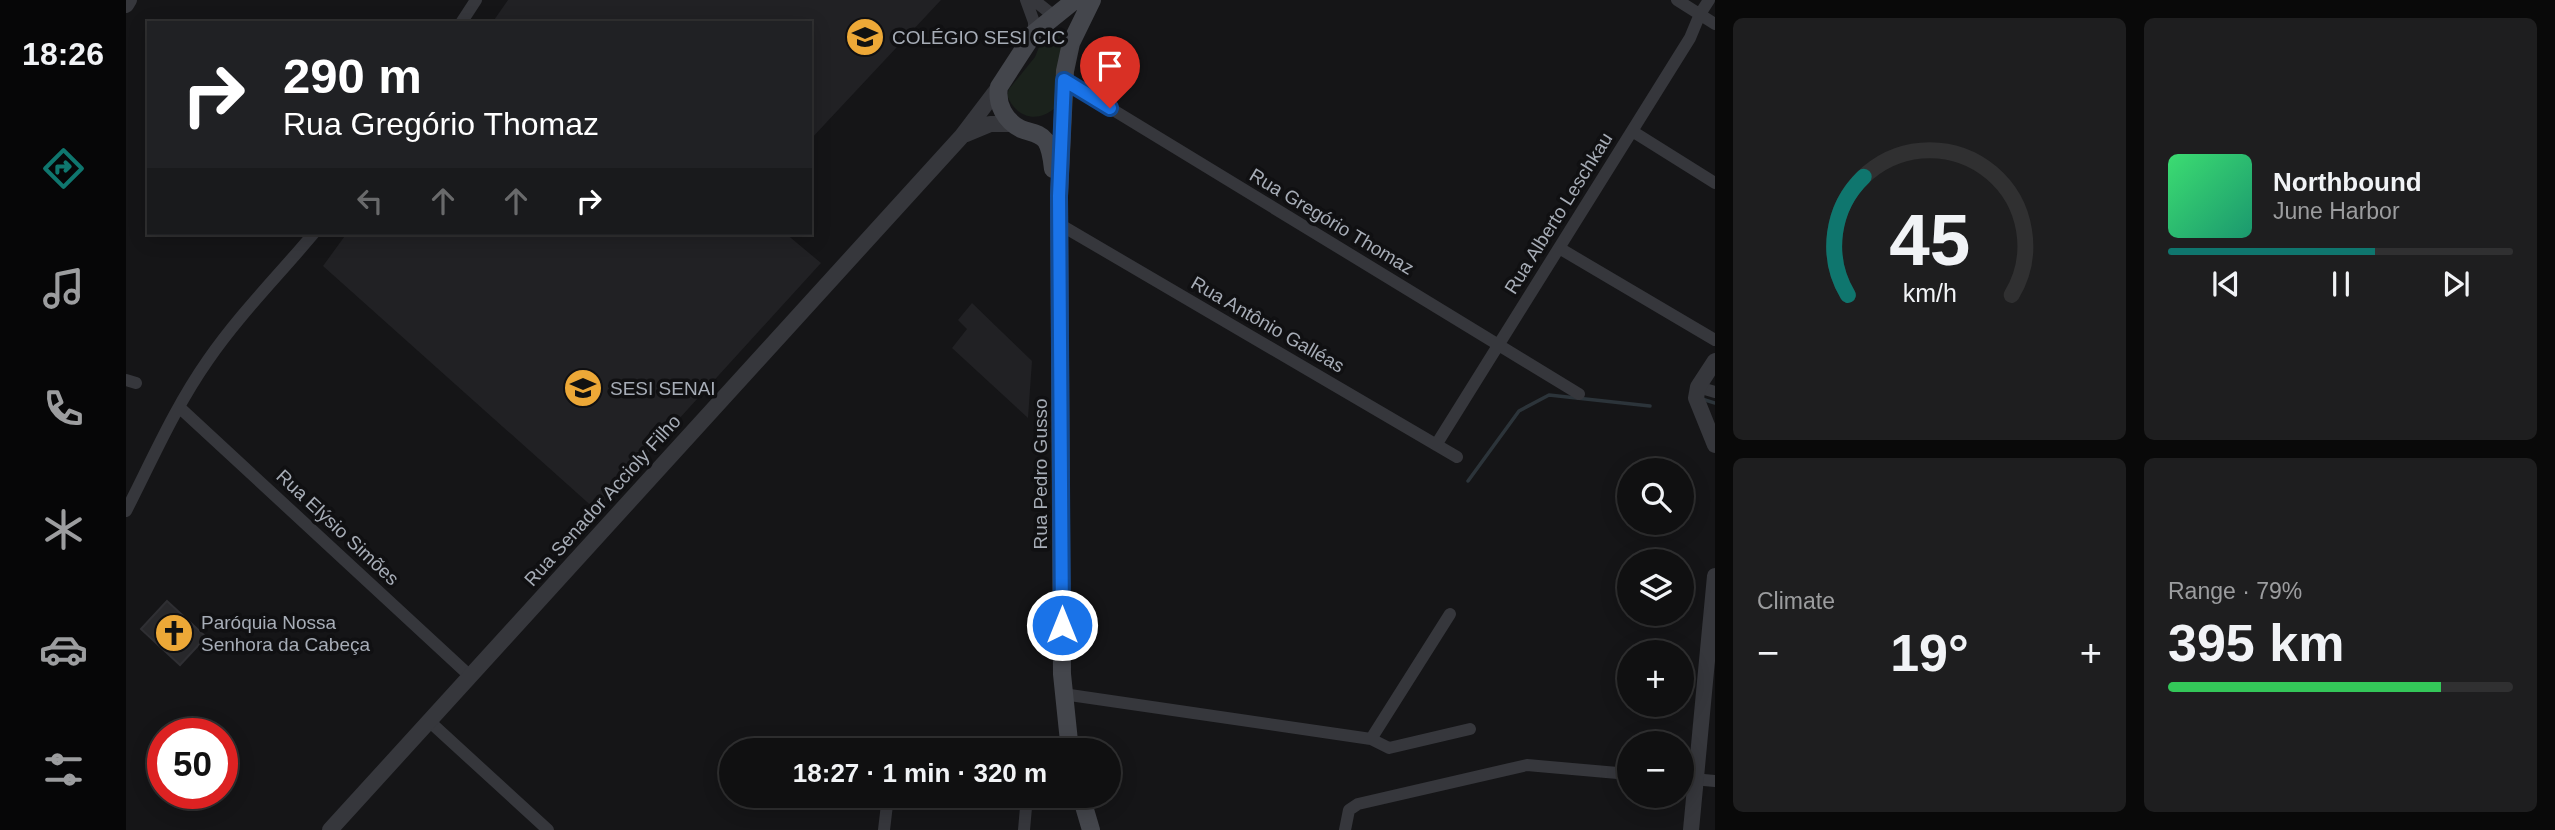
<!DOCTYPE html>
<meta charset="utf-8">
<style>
:root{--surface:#101011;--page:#1e1e1f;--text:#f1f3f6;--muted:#9c9d9f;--line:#303031;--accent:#0f766e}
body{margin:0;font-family:Arial,sans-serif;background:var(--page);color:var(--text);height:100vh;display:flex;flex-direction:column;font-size:26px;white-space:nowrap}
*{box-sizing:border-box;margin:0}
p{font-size:23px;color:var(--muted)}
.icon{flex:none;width:38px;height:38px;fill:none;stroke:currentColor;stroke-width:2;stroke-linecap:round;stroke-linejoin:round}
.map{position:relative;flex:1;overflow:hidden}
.drawer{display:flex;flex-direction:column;gap:18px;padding:18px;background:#090909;width:840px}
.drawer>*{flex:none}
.guide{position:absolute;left:21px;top:21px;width:665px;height:214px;border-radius:0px;box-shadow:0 4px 18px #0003,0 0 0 2px var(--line);background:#202124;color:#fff;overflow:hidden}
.controls{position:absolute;left:1491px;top:458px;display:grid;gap:14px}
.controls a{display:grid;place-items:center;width:77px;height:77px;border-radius:50%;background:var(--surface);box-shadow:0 4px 18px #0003,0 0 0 2px var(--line);font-size:35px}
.speed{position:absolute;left:21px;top:718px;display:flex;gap:14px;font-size:35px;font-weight:700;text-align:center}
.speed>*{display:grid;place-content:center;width:91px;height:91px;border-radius:50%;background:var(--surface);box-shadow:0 4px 18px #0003,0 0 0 2px var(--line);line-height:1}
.speed .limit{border:10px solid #d22;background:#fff;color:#111}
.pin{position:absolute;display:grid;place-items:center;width:60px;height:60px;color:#fff;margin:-72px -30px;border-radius:50% 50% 50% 0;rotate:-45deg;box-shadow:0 0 7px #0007}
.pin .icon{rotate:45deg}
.me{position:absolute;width:77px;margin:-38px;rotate:0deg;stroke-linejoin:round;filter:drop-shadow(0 0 5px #0008)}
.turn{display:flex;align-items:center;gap:24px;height:147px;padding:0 21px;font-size:32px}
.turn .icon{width:91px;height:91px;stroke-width:2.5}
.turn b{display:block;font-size:49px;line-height:60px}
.lanes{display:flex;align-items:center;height:66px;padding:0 21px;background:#0003;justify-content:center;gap:35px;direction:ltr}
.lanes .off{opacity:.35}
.big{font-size:52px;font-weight:700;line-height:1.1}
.drawer .tile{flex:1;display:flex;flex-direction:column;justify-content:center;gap:10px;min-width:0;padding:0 24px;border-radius:10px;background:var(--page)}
.drawer .dial{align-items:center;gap:0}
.dial svg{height:182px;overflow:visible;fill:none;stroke:var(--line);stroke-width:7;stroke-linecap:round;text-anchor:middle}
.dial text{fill:var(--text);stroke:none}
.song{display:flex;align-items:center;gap:21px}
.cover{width:84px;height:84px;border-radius:10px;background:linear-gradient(135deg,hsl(140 70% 55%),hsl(160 70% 35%))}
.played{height:7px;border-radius:4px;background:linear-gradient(90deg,var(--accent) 60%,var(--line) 60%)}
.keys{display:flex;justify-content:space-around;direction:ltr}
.heat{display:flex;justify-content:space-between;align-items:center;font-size:38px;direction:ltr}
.charge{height:10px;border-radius:5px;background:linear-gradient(90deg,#34c759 79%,var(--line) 0)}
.drawer .tiles{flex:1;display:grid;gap:18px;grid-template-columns:repeat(2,1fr)}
.trip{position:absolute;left:593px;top:738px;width:402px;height:70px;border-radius:35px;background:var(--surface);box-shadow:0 4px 18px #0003,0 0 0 2px var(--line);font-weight:700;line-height:70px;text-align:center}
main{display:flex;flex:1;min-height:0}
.menu{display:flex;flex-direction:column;width:126px;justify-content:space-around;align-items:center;background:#060607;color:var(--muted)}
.menu .icon{width:49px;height:49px}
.menu .on{color:var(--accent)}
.menu b{font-size:32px;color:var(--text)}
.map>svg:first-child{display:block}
.built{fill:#212124}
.green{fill:#1b221c}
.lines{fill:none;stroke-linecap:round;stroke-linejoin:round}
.stream{stroke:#2c343a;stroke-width:3.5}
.building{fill:#28282b;stroke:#2f2f33;stroke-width:2}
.minor{stroke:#36373c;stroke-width:12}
.tertiary{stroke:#36373c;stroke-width:16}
.secondary{stroke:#44464c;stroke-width:18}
.route-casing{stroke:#114b97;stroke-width:18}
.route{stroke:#1a73e8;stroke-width:12}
.labels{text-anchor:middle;stroke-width:7;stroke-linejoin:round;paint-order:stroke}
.poi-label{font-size:19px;fill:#a7adb7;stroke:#101012;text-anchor:start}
.street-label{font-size:19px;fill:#a7adb7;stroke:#101012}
</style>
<main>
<nav class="menu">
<b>18:26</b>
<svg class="icon on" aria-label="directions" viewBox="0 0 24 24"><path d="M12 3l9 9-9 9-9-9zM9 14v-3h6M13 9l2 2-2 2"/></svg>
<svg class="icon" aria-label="music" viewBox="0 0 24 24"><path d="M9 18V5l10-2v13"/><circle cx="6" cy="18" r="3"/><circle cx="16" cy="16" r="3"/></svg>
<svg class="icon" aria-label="phone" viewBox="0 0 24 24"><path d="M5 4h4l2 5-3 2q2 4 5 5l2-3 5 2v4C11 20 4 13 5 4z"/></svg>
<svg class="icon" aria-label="climate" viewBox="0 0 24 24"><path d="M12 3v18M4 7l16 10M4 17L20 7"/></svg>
<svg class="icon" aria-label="car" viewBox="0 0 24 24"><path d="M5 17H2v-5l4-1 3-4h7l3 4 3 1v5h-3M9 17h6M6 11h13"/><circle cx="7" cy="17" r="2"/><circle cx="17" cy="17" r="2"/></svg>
<svg class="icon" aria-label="filters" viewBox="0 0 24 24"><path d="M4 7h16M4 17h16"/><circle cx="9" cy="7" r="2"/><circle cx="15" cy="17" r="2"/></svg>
</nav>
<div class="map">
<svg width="1589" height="830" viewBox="0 0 1589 830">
<rect width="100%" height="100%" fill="#151517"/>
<path class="built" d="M382 0H815L684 140V23H366Z
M221 233H659L695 263 470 510 197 266Z
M846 303 906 361 902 418 826 348 841 329 832 320Z"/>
<path class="green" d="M926 31 938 39 929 108C911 124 889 117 881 95L883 89 909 57 919 32Z"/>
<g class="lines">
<path class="stream" d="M1576 399 1589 403
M1342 481 1393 411 1423 395 1524 406"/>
</g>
<path class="building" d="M41 601 80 637 54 665 15 629Z"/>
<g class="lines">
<path class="minor" d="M900 0 908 22V33
M908 0 929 17
M1551 0 1589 24
M335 23 350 0
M938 80 1453 394
M1506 131 1589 183
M933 224 1331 457
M1433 248 1589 340
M0 380 10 383
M1572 387 1589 392
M53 407 344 676
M1310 445 1564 38 1574 14 1583 0
M0 511C26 460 49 407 82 360 113 315 152 276 188 233
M937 694 1245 739 1263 748 1344 729
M303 721 422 830
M1245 739 1324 614
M1556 778 1589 781
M758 830 762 796
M898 830 901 796
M1219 830 1223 810 1232 804 1401 765 1503 774"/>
<path class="tertiary" d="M0 5 3 0
M840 134 864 124H887
M1589 361 1572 387 1570 398 1589 445
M204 830 835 137 873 87
M1565 830 1589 576"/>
<path class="secondary" d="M927 169C926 160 925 149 920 141 913 132 904 133 895 129 879 121 870 104 873 87L908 33 949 0
M944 751 936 674 933 196 939 71 945 43 966 0
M955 796 965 830"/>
</g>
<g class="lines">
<defs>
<path id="route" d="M936 625 933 196 938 80 984 108"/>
</defs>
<use href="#route" class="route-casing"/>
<use href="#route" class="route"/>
</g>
<defs>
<symbol id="school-disc" viewBox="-11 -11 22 22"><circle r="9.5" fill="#eda837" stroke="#101012"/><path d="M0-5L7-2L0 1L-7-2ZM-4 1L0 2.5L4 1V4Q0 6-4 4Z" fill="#111"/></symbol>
<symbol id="university-disc" viewBox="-11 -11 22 22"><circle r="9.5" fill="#eda837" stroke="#101012"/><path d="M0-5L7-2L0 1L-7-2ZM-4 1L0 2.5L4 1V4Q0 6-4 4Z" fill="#111"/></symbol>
<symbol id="church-disc" viewBox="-11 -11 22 22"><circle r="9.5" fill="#eda837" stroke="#101012"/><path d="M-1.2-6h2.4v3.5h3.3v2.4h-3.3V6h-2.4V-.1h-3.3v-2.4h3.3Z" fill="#111"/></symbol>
</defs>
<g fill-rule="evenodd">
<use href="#school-disc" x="717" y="15" width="44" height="44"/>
<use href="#university-disc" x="435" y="366" width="44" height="44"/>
<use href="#church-disc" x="26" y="611" width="44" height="44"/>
</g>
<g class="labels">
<g class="poi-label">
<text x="766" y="44">COLÉGIO SESI CIC</text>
<text x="484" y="395">SESI SENAI</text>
<text x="75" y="629">Paróquia Nossa<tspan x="75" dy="22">Senhora da Cabeça</tspan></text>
</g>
<g class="street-label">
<text transform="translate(1432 213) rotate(-58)" y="7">Rua Alberto Leschkau</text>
<text transform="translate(1206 221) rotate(31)" y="7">Rua Gregório Thomaz</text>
<text transform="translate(1142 324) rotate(30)" y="7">Rua Antônio Galléas</text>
<text transform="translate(914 474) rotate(-90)" y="7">Rua Pedro Gusso</text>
<text transform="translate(476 500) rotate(-48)" y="7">Rua Senador Accioly Filho</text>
<text transform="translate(212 527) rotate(43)" y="7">Rua Elýsio Simões</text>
</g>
</g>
</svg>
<div class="controls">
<a><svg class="icon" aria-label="search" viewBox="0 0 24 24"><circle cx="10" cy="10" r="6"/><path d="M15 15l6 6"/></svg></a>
<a><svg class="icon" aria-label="layers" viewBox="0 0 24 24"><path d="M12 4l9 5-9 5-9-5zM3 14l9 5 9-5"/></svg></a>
<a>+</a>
<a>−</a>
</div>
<div class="speed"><div class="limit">50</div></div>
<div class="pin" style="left:984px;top:108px;background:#d93025"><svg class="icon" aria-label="arrive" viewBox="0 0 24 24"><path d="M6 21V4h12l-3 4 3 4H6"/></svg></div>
<svg class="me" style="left:936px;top:625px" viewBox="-20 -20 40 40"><circle r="17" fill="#1a73e8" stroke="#fff" stroke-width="3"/><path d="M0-11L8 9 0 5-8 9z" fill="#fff"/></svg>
<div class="trip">18:27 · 1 min · 320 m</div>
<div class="guide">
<div class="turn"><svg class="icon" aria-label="right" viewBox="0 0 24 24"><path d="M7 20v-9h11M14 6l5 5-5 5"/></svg><div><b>290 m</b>Rua Gregório Thomaz</div></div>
<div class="lanes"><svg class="icon off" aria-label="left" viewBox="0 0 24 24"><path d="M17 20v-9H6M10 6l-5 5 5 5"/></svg><svg class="icon off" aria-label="ahead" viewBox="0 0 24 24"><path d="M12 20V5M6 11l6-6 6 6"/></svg><svg class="icon off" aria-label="ahead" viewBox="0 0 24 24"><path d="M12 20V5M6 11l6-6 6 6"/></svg><svg class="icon" aria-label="right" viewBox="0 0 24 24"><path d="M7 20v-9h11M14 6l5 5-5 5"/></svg></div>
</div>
</div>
<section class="drawer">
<div class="tiles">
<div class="tile dial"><svg viewBox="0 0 100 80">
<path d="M14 69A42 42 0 1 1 86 69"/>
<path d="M14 69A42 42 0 0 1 21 17" stroke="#0f766e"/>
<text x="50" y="56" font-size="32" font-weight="700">45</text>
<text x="50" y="72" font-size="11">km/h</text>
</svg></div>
<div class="tile">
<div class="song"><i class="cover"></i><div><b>Northbound</b><p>June Harbor</p></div></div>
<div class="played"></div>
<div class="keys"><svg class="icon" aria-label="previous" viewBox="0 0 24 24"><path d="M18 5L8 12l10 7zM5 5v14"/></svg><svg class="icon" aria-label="pause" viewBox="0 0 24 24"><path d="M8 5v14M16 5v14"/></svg><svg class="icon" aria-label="next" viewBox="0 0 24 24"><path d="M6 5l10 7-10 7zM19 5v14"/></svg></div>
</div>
<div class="tile"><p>Climate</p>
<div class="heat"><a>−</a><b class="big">19°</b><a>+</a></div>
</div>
<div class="tile"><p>Range · 79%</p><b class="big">395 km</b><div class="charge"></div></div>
</div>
</section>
</main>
